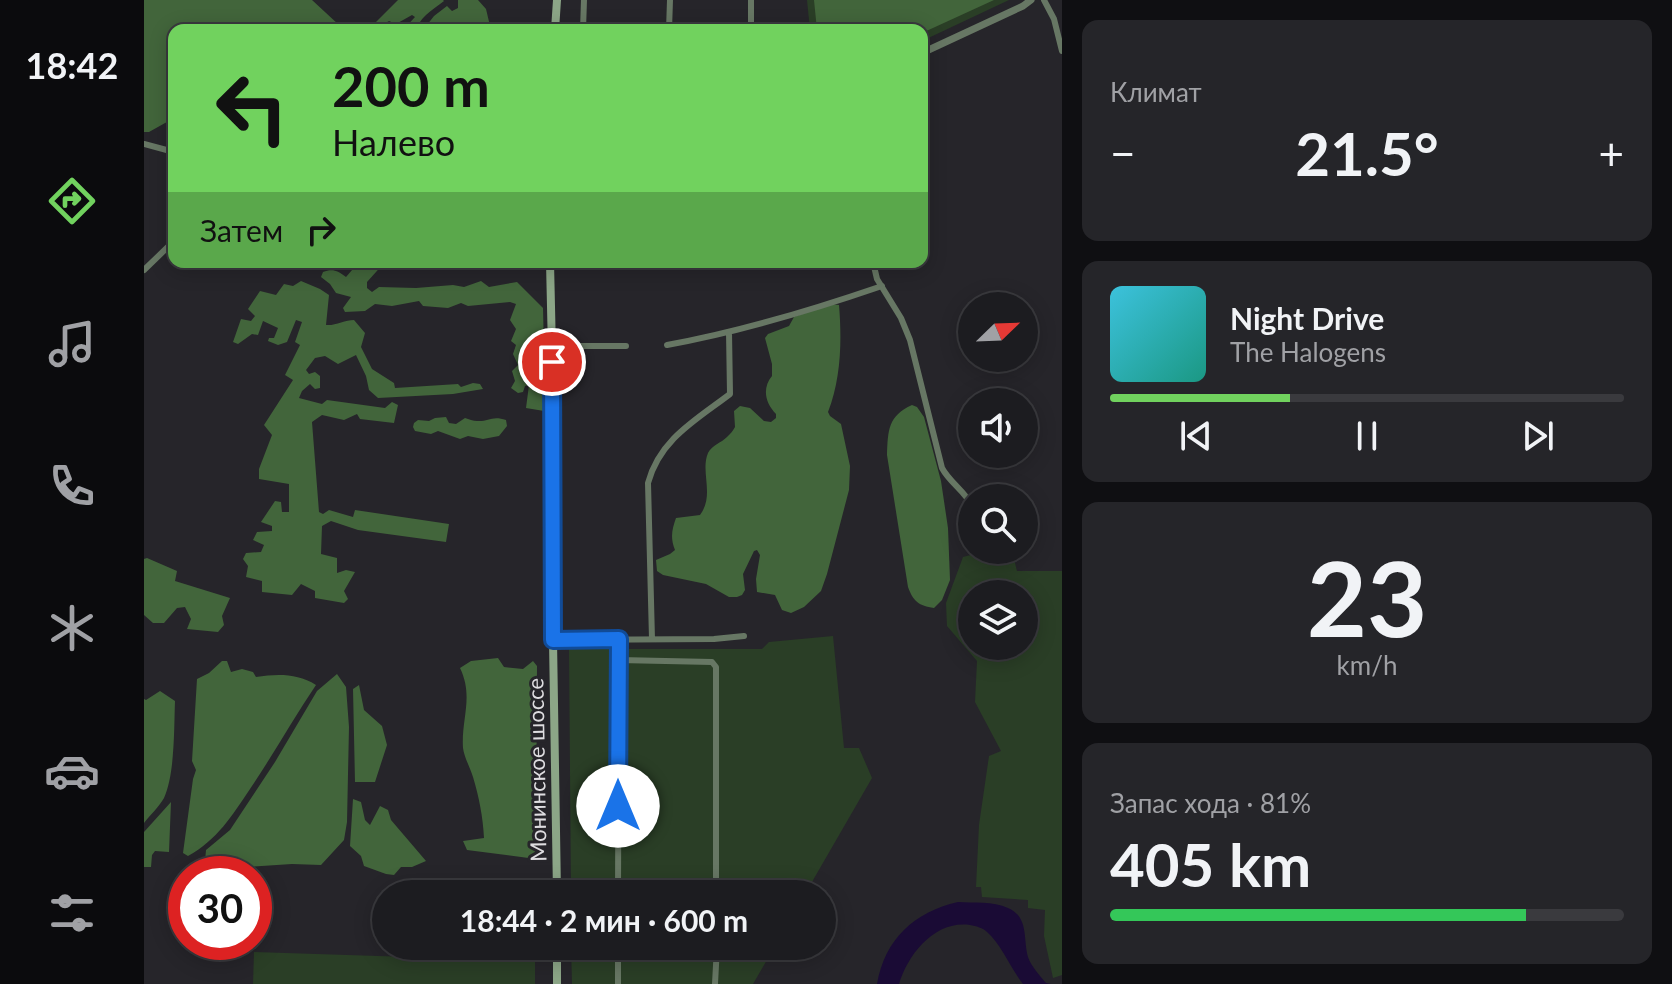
<!DOCTYPE html>
<html lang="ru">
<meta charset="utf-8">
<style>
:root{--surface:#1c1c20;--page:#252529;--text:#f1f3f6;--muted:#a0a1a5;--line:#3a3a3e;--accent:#71d25e}
body{margin:0;font-family:Lato,sans-serif;background:var(--page);color:var(--text);height:100vh;display:flex;flex-direction:column;font-size:30px;white-space:nowrap}
*{box-sizing:border-box;margin:0}
p{font-size:26px;color:var(--muted)}
.icon{flex:none;width:44px;height:44px;fill:none;stroke:currentColor;stroke-width:2;stroke-linecap:round;stroke-linejoin:round}
.map{position:relative;flex:1;overflow:hidden}
.panel{display:flex;flex-direction:column;gap:20px;padding:20px;background:#0f0f12;width:610px}
.panel>*{flex:none}
.guide{position:absolute;left:24px;top:24px;width:760px;height:244px;border-radius:16px;box-shadow:0 4px 20px #0003,0 0 0 2px var(--line);background:#71d25e;color:#111;overflow:hidden}
.needle{width:52px;rotate:67deg}
.controls{position:absolute;left:814px;top:292px;display:grid;gap:16px}
.controls a{display:grid;place-items:center;width:80px;height:80px;border-radius:50%;background:var(--surface);box-shadow:0 4px 20px #0003,0 0 0 2px var(--line);font-size:40px}
.speed{position:absolute;left:24px;top:856px;display:flex;gap:16px;font-size:40px;font-weight:700;text-align:center}
.speed>*{display:grid;place-content:center;width:104px;height:104px;border-radius:50%;background:var(--surface);box-shadow:0 4px 20px #0003,0 0 0 2px var(--line);line-height:1}
.speed .limit{border:12px solid #d22;background:#fff;color:#111}
.pin{position:absolute;display:grid;place-items:center;width:68px;height:68px;color:#fff;margin:-34px;border:4px solid #fff;border-radius:50%;box-shadow:0 2px 8px #0007}
.me{position:absolute;width:88px;margin:-44px;rotate:0deg;stroke-linejoin:round;filter:drop-shadow(0 0 6px #0008)}
.turn{display:flex;align-items:center;gap:28px;height:168px;padding:0 32px;font-size:36px}
.turn .icon{width:104px;height:104px;stroke-width:2.5}
.turn b{display:block;font-size:56px;line-height:68px}
.then{display:flex;align-items:center;height:76px;padding:0 32px;background:#0003;gap:16px;font-size:30px}
.big{font-size:60px;font-weight:700;line-height:1.1}
.panel .widget{flex:1;display:flex;flex-direction:column;justify-content:center;gap:12px;min-width:0;padding:0 28px;border-radius:16px;background:var(--page)}
.panel .dial{align-items:center;gap:0}
.dial b{font-size:104px;line-height:1}
.song{display:flex;align-items:center;gap:24px}
.cover{width:96px;height:96px;border-radius:12px;background:linear-gradient(135deg,hsl(190 70% 55%),hsl(170 70% 35%))}
.played{height:8px;border-radius:4px;background:linear-gradient(90deg,var(--accent) 35%,var(--line) 35%)}
.keys{display:flex;justify-content:space-around;direction:ltr}
.heat{display:flex;justify-content:space-between;align-items:center;font-size:44px;direction:ltr}
.charge{height:12px;border-radius:6px;background:linear-gradient(90deg,#34c759 81%,var(--line) 0)}
.trip{position:absolute;left:228px;top:880px;width:464px;height:80px;border-radius:40px;background:var(--surface);box-shadow:0 4px 20px #0003,0 0 0 2px var(--line);font-weight:700;line-height:80px;text-align:center}
main{display:flex;flex:1;min-height:0}
.dock{display:flex;flex-direction:column;width:144px;justify-content:space-around;align-items:center;background:#0b0b0d;color:var(--muted)}
.dock .icon{width:56px;height:56px}
.dock .on{color:var(--accent)}
.dock b{font-size:36px;color:var(--text)}
.map>svg:first-child{display:block}
.green{fill:#2a3e26;fill-rule:evenodd}
.forest{fill:#42653b}
.water{fill:#1a0b35}
.lines{fill:none;stroke-linecap:round;stroke-linejoin:round}
.minor{stroke:#677764;stroke-width:6}
.tertiary{stroke:#677764;stroke-width:7}
.secondary{stroke:#8ca687;stroke-width:8}
.route-casing{stroke:#114b97;stroke-width:20}
.route{stroke:#1a73e8;stroke-width:14}
.labels{text-anchor:middle;stroke-width:6;stroke-linejoin:round;paint-order:stroke}
.street-label{font-size:22px;fill:#dedde0;stroke:#26252a}
</style>
<main>
<nav class="dock">
<b>18:42</b>
<svg class="icon on" aria-label="directions" viewBox="0 0 24 24"><path d="M12 3l9 9-9 9-9-9zM9 14v-3h6M13 9l2 2-2 2"/></svg>
<svg class="icon" aria-label="music" viewBox="0 0 24 24"><path d="M9 18V5l10-2v13"/><circle cx="6" cy="18" r="3"/><circle cx="16" cy="16" r="3"/></svg>
<svg class="icon" aria-label="phone" viewBox="0 0 24 24"><path d="M5 4h4l2 5-3 2q2 4 5 5l2-3 5 2v4C11 20 4 13 5 4z"/></svg>
<svg class="icon" aria-label="climate" viewBox="0 0 24 24"><path d="M12 3v18M4 7l16 10M4 17L20 7"/></svg>
<svg class="icon" aria-label="car" viewBox="0 0 24 24"><path d="M5 17H2v-5l4-1 3-4h7l3 4 3 1v5h-3M9 17h6M6 11h13"/><circle cx="7" cy="17" r="2"/><circle cx="17" cy="17" r="2"/></svg>
<svg class="icon" aria-label="filters" viewBox="0 0 24 24"><path d="M4 7h16M4 17h16"/><circle cx="9" cy="7" r="2"/><circle cx="15" cy="17" r="2"/></svg>
</nav>
<div class="map">
<svg width="918" height="984" viewBox="0 0 918 984">
<rect width="100%" height="100%" fill="#26252a"/>
<path class="green" d="M663 0H865L778 41V30H666Z
M838 552 840 561 869 555 873 571H918V975L909 978 900 936 901 910 884 908V900L838 897 837 887H832L835 825 845 756 857 751 831 702 833 661 803 626 802 603 819 557ZM880 594V646H828V594Z
M689 636 700 748H715L728 778 661 894H427L425 649H618L625 642Z
M427 946H631L609 984H428Z
M110 952 391 961V984H109Z"/>
<path class="forest" d="M0 0H168L195 25 192 30H30V118L5 132H0Z
M254 0H299L300 1C294 6 287 10 282 15 272 24 276 30 259 30L271 17 268 15 252 24 245 21 238 25 236 30H224Z
M314 0H334L342 9 347 30H279L290 16 303 6 308 11 314 8Z
M670 0H850L778 33V30H673Z
M215 262H241L223 282V288L228 292 235 287 272 288 309 285 320 287 337 281 345 287 373 282 399 308 400 350 397 355 395 368 401 374 404 408 400 411 382 408 385 385 381 386 379 392 374 393 367 388 371 381 368 371 374 365 369 354 372 345 367 341 372 329 366 320 372 304 366 302 324 306 317 303 304 308 279 306 275 301 248 306 231 304 221 311 201 312 199 308 207 297 192 293 186 284 177 277 179 272C189 268 194 271 202 277Z
M157 281 176 289 185 295 182 325C191 326 201 320 210 320L221 333 217 347 228 369 250 383 251 388 314 384 317 387 329 383 336 384 339 389 309 394 234 398 225 390 222 376 212 355 194 364 181 356 171 358 162 370 165 374 171 372 176 376V388L171 389 166 384 158 391 155 398 178 404 183 400 241 408 248 402 254 405 250 423 216 419 213 414 200 420 178 415 168 422 175 512 179 514 185 510 209 517 211 510 305 524 302 542 214 530 187 521 178 526 177 554 193 558V573L202 570 211 572 200 591 204 599 200 603 171 598V591L157 584 148 595 118 592V581L102 577 104 566 99 559 102 553 117 552 120 545 109 540 113 532 128 531V526L117 522 131 501 137 502 138 512H145V484L115 479V469L128 435 120 425 149 380 141 375 156 345 151 342 158 322 152 320 143 342 134 345 124 341 125 338H130L134 328 119 321 114 335 108 334 94 344 89 342 97 319 107 321 111 316 104 309 116 291 132 295 140 284 149 286Z
M685 304 695 305C698 341 697 379 684 412L686 416 697 424 706 466 705 490 683 574 677 591 660 607 647 613 638 610 631 595 613 592 612 579 616 555 613 550 610 551 599 574 601 590 598 595 593 597H585L562 584 519 575 513 571 512 560 526 554 531 550C526 538 528 529 532 518L556 515C571 495 556 472 564 453 568 445 577 443 583 437 586 434 589 431 591 427L590 411 596 406 606 408 620 421 627 422 632 418V414C621 403 618 388 628 376V364L621 338 624 334 645 326 650 317Z
M768 405 773 407 780 417 797 481 804 528 806 580 798 600 790 608C775 606 769 601 764 587L743 455C744 430 744 416 768 405Z
M302 417 305 423 312 424 321 418C325 419 329 421 333 421 344 422 348 415 362 420L363 426 355 436 339 439 324 436 316 439 294 431 287 434 271 431 269 427 270 423 274 420 285 421 291 418Z
M3 558 33 571 31 581 86 598 78 616 80 625 74 632 43 629 47 619 41 607 33 608 20 623H9L0 615V559Z
M354 658 360 667 379 669 389 661 393 666 392 859 323 850 319 841 340 838C339 817 335 797 329 777 326 767 320 757 319 748 317 719 330 697 316 668L327 661Z
M78 661H83L87 672 98 669 109 672 112 677C133 674 153 673 172 685 149 719 129 755 106 789 88 816 73 840 44 856L39 853 49 779 52 770 48 761 53 679 65 673Z
M193 674 202 687 205 727 203 822 200 840 177 865 148 864 90 868 61 862 62 850 86 830 131 762 173 691Z
M215 685 220 710 238 726 243 745 231 782H211L209 689Z
M16 691 31 701C30 728 31 774 20 798 15 807 6 815 0 823V699L2 700Z
M209 799 217 802 221 820 226 825 236 806 244 810 247 820 282 861 268 867H257L250 875 242 874 220 866 217 856 206 846Z
M27 802 25 852 11 851 8 855 7 867H0V832Z"/>
<path class="water" d="M814 902C829 903 849 901 864 908 885 917 879 939 884 957 887 966 896 976 902 983L907 984H879C867 969 857 944 843 932 839 928 832 926 826 925 791 920 764 954 755 984H733C741 939 770 912 814 902Z"/>
<g class="lines">
<path class="minor" d="M900 0 910 19 918 51
M439 30 440 0
M525 30 526 0
M607 30V0
M0 144 30 152
M729 262 733 279 757 318 766 340 798 468C806 483 821 491 828 506
M0 270 30 241
M523 345C596 332 668 310 738 286
M408 346H482
M508 639 504 483C516 439 552 420 586 394L585 332
M409 640 570 639 600 636
M475 660 568 662 572 667V894
M474 894 475 639
M474 984V946
M571 984 573 946"/>
<path class="tertiary" d="M778 53 879 6 887 0"/>
<path class="secondary" d="M411 30 413 0
M406 262 408 351 409 640 413 894
M413 946V984"/>
</g>
<g class="lines">
<defs>
<path id="route" d="M408 362 409 640 475 639 474 806"/>
</defs>
<use href="#route" class="route-casing"/>
<use href="#route" class="route"/>
</g>
<g class="labels">
<g class="street-label">
<text transform="translate(393 770) rotate(-91)" y="8">Монинское шоссе</text>
</g>
</g>
</svg>
<div class="controls">
<a><svg class="needle" viewBox="-14 -14 28 28"><path d="M0-13l5 13h-10z" fill="#e53935"/><path d="M0 13l5-13h-10z" fill="#a0a1a5"/></svg></a>
<a><svg class="icon" aria-label="sound" viewBox="0 0 24 24"><path d="M4 9h4l5-4v14l-5-4H4zM17 9q2 3 0 6"/></svg></a>
<a><svg class="icon" aria-label="search" viewBox="0 0 24 24"><circle cx="10" cy="10" r="6"/><path d="M15 15l6 6"/></svg></a>
<a><svg class="icon" aria-label="layers" viewBox="0 0 24 24"><path d="M12 4l9 5-9 5-9-5zM3 14l9 5 9-5"/></svg></a>
</div>
<div class="speed"><div class="limit">30</div></div>
<div class="pin" style="left:408px;top:362px;background:#d93025"><svg class="icon" aria-label="arrive" viewBox="0 0 24 24"><path d="M6 21V4h12l-3 4 3 4H6"/></svg></div>
<svg class="me" style="left:474px;top:806px" viewBox="-20 -20 40 40"><circle r="19" fill="#fff"/><path d="M0-13L10 11 0 6-10 11z" fill="#1a73e8"/></svg>
<div class="trip">18:44 · 2 мин · 600 m</div>
<div class="guide">
<div class="turn"><svg class="icon" aria-label="left" viewBox="0 0 24 24"><path d="M17 20v-9H6M10 6l-5 5 5 5"/></svg><div><b>200 m</b>Налево</div></div>
<div class="then">Затем<svg class="icon" aria-label="right" viewBox="0 0 24 24"><path d="M7 20v-9h11M14 6l5 5-5 5"/></svg></div>
</div>
</div>
<section class="panel">
<div class="widget"><p>Климат</p>
<div class="heat"><a>−</a><b class="big">21.5°</b><a>+</a></div>
</div>
<div class="widget">
<div class="song"><i class="cover"></i><div><b>Night Drive</b><p>The Halogens</p></div></div>
<div class="played"></div>
<div class="keys"><svg class="icon" aria-label="previous" viewBox="0 0 24 24"><path d="M18 5L8 12l10 7zM5 5v14"/></svg><svg class="icon" aria-label="pause" viewBox="0 0 24 24"><path d="M8 5v14M16 5v14"/></svg><svg class="icon" aria-label="next" viewBox="0 0 24 24"><path d="M6 5l10 7-10 7zM19 5v14"/></svg></div>
</div>
<div class="widget dial"><b>23</b><p>km/h</p></div>
<div class="widget"><p>Запас хода · 81%</p><b class="big">405 km</b><div class="charge"></div></div>
</section>
</main>
